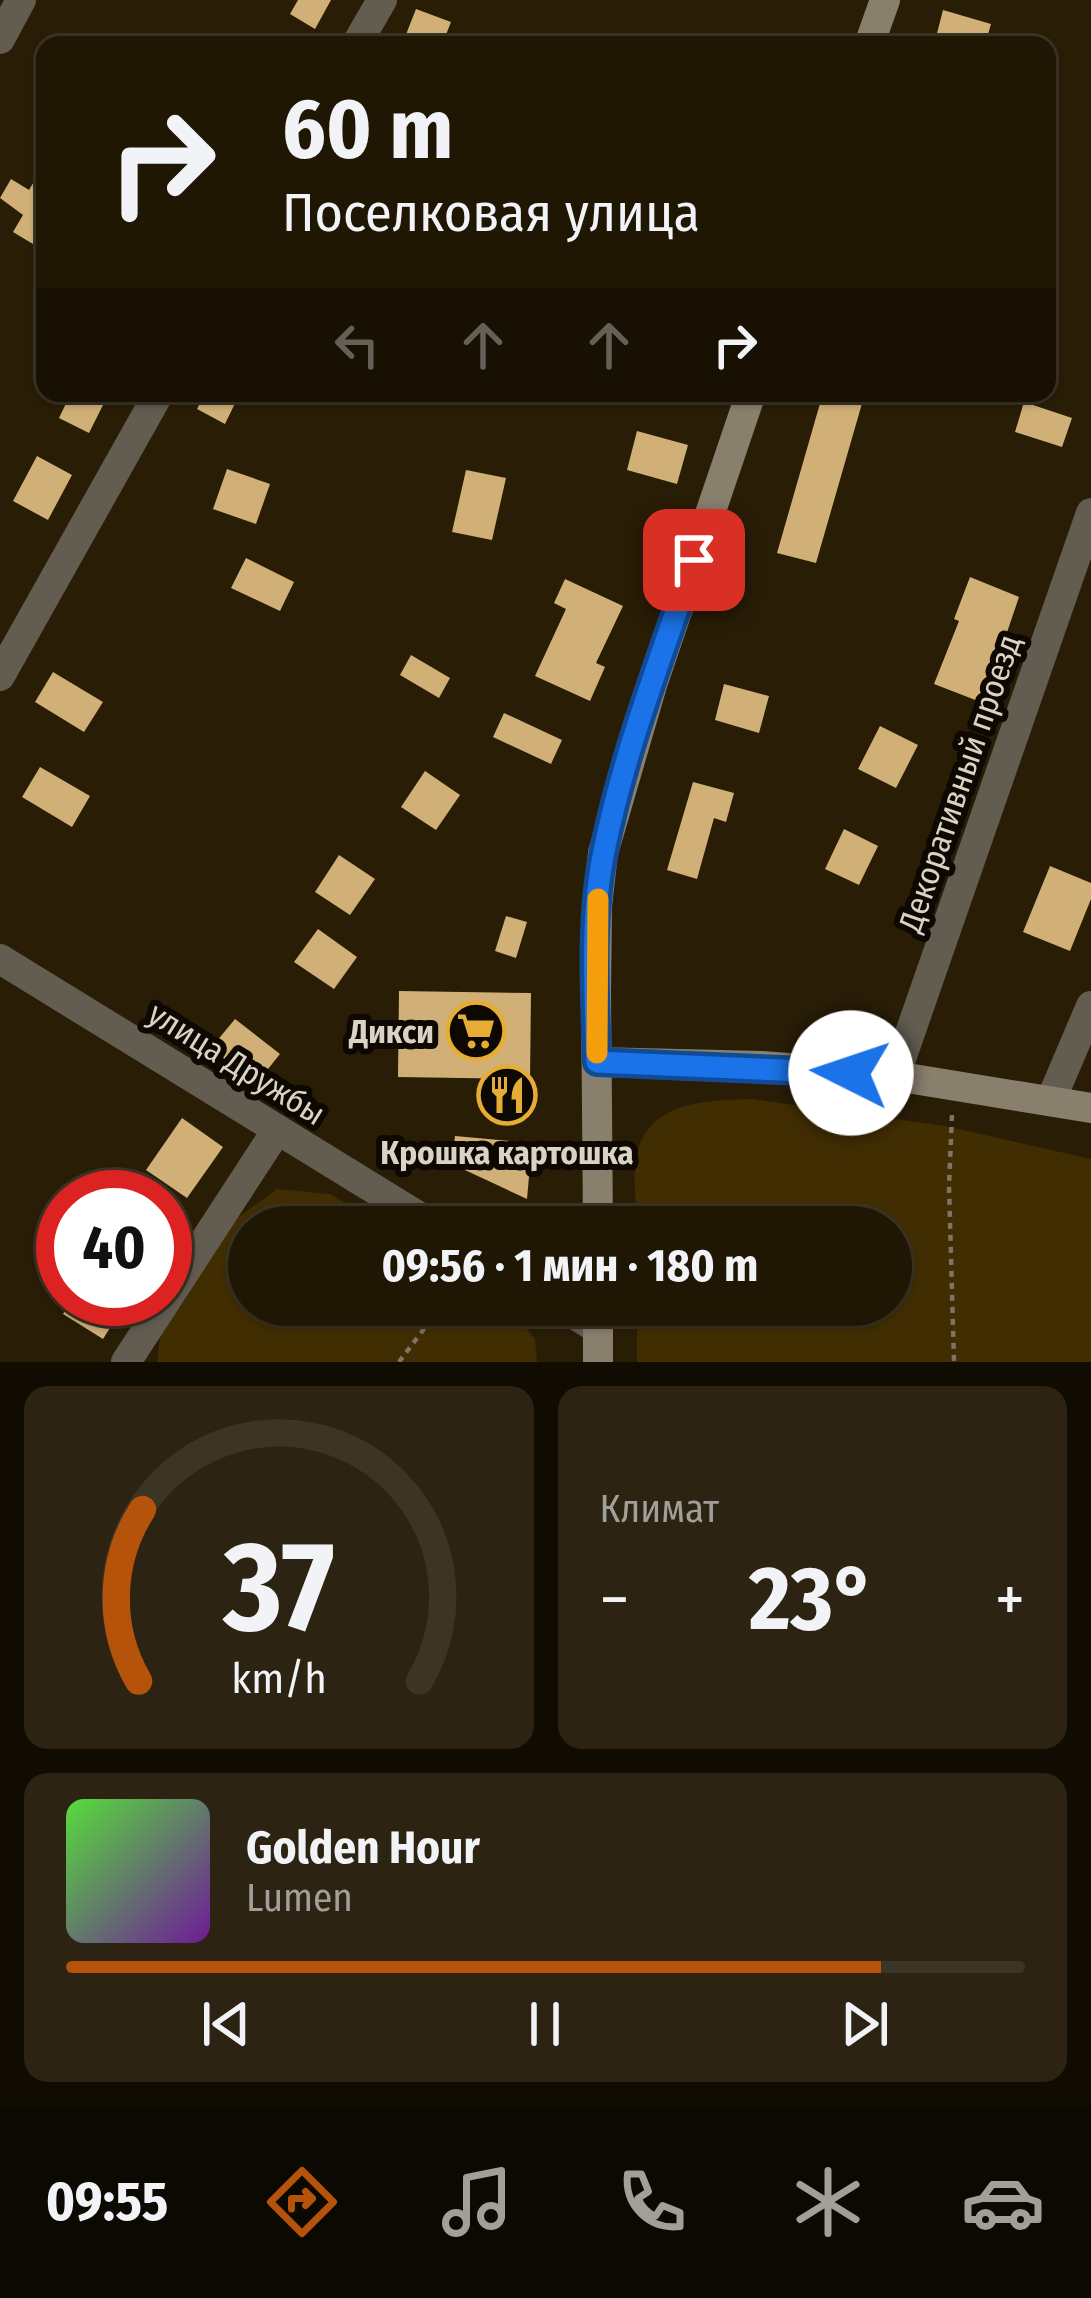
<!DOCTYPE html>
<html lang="ru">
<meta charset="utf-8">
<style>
:root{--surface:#1f1604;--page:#2c2313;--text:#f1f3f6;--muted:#a19f9a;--line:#3c3526;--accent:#b45309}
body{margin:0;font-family:"Fira Sans Condensed",sans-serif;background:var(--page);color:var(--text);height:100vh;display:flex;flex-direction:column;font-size:45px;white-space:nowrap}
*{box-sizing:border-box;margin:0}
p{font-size:39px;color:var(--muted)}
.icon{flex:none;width:66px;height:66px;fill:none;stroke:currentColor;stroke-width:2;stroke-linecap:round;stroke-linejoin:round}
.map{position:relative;height:1362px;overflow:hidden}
.panel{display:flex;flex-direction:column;gap:24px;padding:24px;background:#110c02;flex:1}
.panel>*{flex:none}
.guide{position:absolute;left:36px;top:36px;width:1020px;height:366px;border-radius:24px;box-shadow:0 3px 9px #0004,0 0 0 3px var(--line);background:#1f1604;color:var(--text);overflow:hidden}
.speed{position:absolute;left:36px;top:1170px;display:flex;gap:24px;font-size:60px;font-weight:700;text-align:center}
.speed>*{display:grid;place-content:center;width:156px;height:156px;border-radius:50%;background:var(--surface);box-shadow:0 3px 9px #0004,0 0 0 3px var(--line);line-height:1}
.speed .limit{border:18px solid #d22;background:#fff;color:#111}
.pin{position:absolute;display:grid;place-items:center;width:102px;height:102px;color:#fff;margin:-51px;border-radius:24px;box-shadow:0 6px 18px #0006}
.me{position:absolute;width:132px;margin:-66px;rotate:274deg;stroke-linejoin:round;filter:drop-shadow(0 0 9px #0008)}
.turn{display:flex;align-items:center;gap:42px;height:252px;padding:0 48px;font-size:54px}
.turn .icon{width:156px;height:156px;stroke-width:2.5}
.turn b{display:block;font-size:84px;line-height:102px}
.lanes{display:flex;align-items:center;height:114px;padding:0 48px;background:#0003;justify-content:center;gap:60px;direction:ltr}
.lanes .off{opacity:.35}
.big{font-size:90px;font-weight:700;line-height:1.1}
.panel .tile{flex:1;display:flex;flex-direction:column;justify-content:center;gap:18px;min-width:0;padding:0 42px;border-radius:24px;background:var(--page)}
.panel .dial{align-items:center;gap:0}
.dial svg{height:312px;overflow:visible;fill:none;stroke:var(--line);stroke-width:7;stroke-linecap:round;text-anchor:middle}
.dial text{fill:var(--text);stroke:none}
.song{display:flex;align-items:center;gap:36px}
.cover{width:144px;height:144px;border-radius:18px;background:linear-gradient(135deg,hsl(110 70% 55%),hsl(280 70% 35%))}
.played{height:12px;border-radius:6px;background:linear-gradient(90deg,var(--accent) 85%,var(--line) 85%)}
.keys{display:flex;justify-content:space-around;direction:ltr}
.heat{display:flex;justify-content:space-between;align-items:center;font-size:66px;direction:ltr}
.panel .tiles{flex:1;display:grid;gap:24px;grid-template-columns:1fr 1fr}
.tile:last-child{grid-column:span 2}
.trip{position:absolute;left:228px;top:1206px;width:684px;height:120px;border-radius:60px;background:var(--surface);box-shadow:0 3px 9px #0004,0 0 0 3px var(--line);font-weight:700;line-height:120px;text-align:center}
.menu{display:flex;height:192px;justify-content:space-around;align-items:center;background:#0c0902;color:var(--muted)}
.menu .icon{width:84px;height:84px}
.menu .on{color:var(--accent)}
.menu b{font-size:54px;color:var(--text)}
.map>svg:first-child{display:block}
.green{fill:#412d02}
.building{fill:#d0b077}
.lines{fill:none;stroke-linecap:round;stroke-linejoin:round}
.path{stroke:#7e7461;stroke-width:4.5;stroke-dasharray:6 6;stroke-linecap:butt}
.street{stroke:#625c51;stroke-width:30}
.secondary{stroke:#897f6d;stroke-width:30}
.route-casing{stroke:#114b97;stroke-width:30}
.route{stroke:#1a73e8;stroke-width:21}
.slow{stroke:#f59e0b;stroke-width:21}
.labels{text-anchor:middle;stroke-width:12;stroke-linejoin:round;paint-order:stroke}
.street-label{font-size:33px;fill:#dad2c4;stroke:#0e0802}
.poi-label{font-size:33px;font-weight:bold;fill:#dad2c4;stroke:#0e0802;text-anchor:end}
</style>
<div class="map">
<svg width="1091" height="1362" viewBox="0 0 1091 1362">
<rect width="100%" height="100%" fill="#291d06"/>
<path class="green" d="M752 1099 945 1126 1091 1159V1362H637V1305H891V1227H637C637 1204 631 1172 638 1150 653 1099 710 1101 752 1099Z
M277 1189 330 1194 388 1227H249V1305H507L535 1339 537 1362H157L163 1309 236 1219Z"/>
<path class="building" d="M298 0H331L315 29 290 14Z
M416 9 451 22 442 45H425L405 37Z
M943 10 991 24 985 45H934Z
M45 163V228L33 244 13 232 23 215 0 198 11 179 29 190Z
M71 393H109L89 433 59 418Z
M205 393H240L225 424 197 409Z
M823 393H865L816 563 777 553Z
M1024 402 1072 418 1062 447 1015 432Z
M637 431 688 445 677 484 627 470Z
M37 456 72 475 48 520 13 501Z
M227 469 270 484 256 524 213 509Z
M466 470 506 478 492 540 452 532Z
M246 558 294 582 280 611 231 588Z
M970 577 1019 597 983 703 934 684 959 621 954 619Z
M565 579 623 606 596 663 605 667 590 701 535 676 566 609 554 603Z
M411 655 450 678 439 698 400 675Z
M53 672 103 702 84 732 35 702Z
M724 684 769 696 759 733 715 720Z
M504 713 562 740 551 764 493 737Z
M880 726 918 745 896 788 858 769Z
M40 767 90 796 72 827 22 797Z
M425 771 460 795 436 830 401 807Z
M693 782 734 793 726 822 714 818 697 879 667 870Z
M844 829 878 846 859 885 825 869Z
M339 855 375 879 350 915 315 892Z
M1050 866 1091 883V899L1070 951 1023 932Z
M506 916 527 922 516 958 495 951Z
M318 929 357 957 334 989 294 962Z
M399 991 531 993 530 1079 398 1077Z
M235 1019 280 1054 256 1084 211 1048Z
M182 1118 223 1147 187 1198 146 1170Z
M455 1136 532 1143 527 1199 452 1164Z
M72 1299H93L118 1315 103 1339 63 1314Z"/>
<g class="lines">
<path class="path" d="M952 1115 949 1186 954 1362
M399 1362 442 1305"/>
<path class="street" d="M0 39 21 0
M356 45 382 0
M0 676 159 393
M0 959 436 1227
M895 1076 1091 513
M1051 1100 1091 1006
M560 1305 598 1329
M126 1362 277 1130"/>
<path class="secondary" d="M869 45 885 0
M597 1062 762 1066 895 1076 1091 1108
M598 1227 596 993 597 906 603 853 652 685 751 393
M598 1362V1305"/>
</g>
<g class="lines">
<defs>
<path id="route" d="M694 560C662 655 624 752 604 851 590 919 595 993 597 1062L851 1073"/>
</defs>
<use href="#route" class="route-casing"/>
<use href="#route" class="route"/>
<path class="slow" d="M597 1053 598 899"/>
</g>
<defs>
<symbol id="supermarket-ring" viewBox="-11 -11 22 22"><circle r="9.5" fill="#0e0802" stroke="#e5ad36" stroke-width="1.5"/><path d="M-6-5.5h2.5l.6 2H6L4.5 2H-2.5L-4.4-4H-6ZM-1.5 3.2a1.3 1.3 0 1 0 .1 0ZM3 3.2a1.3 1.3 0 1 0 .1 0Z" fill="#e5ad36"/></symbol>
<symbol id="restaurant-ring" viewBox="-11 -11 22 22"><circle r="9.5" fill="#0e0802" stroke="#e5ad36" stroke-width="1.5"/><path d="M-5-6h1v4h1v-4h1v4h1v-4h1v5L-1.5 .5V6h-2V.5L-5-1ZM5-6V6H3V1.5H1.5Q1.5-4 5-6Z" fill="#e5ad36"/></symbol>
</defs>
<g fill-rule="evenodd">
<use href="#supermarket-ring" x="443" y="998" width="66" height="66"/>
<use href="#restaurant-ring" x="474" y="1062" width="66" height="66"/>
</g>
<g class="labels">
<g class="street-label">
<text transform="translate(959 783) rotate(-71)" y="12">Декоративный проезд</text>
<text transform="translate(237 1063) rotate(32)" y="12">улица Дружбы</text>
</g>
<g class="poi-label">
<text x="434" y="1043">Дикси</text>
<text x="507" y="1164" text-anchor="middle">Крошка картошка</text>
</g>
</g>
</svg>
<div class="speed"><div class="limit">40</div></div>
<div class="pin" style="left:694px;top:560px;background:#d93025"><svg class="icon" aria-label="arrive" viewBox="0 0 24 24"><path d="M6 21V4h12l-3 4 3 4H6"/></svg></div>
<svg class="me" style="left:851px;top:1073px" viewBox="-20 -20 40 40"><circle r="19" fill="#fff"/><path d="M0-13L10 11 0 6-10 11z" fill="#1a73e8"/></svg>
<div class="trip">09:56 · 1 мин · 180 m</div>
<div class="guide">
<div class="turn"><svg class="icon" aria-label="right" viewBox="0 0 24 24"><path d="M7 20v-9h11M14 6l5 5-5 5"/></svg><div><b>60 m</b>Поселковая улица</div></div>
<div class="lanes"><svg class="icon off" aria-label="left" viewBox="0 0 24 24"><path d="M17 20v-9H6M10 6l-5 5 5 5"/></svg><svg class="icon off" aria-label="ahead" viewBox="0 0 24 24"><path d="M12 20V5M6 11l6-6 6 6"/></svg><svg class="icon off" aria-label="ahead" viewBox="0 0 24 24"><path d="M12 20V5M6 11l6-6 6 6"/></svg><svg class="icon" aria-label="right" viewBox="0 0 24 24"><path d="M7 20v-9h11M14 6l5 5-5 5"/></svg></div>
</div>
</div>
<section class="panel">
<div class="tiles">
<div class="tile dial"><svg viewBox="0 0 100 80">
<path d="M14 69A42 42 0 1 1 86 69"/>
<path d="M14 69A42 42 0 0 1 15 25" stroke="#b45309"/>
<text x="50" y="56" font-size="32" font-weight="700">37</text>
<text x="50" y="72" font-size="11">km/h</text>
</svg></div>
<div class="tile"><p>Климат</p>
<div class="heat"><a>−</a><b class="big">23°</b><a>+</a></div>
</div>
<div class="tile">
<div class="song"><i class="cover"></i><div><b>Golden Hour</b><p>Lumen</p></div></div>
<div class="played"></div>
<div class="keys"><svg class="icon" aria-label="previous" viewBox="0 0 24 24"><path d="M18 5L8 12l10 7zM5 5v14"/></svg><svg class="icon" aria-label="pause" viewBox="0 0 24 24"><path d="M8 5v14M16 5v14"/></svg><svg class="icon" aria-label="next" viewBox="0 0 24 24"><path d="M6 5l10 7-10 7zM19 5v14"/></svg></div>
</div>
</div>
</section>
<nav class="menu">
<b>09:55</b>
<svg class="icon on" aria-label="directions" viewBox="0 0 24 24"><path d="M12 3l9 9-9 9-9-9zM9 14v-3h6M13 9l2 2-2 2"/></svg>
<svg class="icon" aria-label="music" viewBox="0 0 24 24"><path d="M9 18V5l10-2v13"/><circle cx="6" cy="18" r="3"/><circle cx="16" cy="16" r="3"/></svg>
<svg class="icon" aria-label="phone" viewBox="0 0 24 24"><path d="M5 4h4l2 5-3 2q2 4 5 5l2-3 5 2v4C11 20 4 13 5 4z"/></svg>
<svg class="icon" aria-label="climate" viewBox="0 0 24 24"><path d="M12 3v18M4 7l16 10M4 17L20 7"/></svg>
<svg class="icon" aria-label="car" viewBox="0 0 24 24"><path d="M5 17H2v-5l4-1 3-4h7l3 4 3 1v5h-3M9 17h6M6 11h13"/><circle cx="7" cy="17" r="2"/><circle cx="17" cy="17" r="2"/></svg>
</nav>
